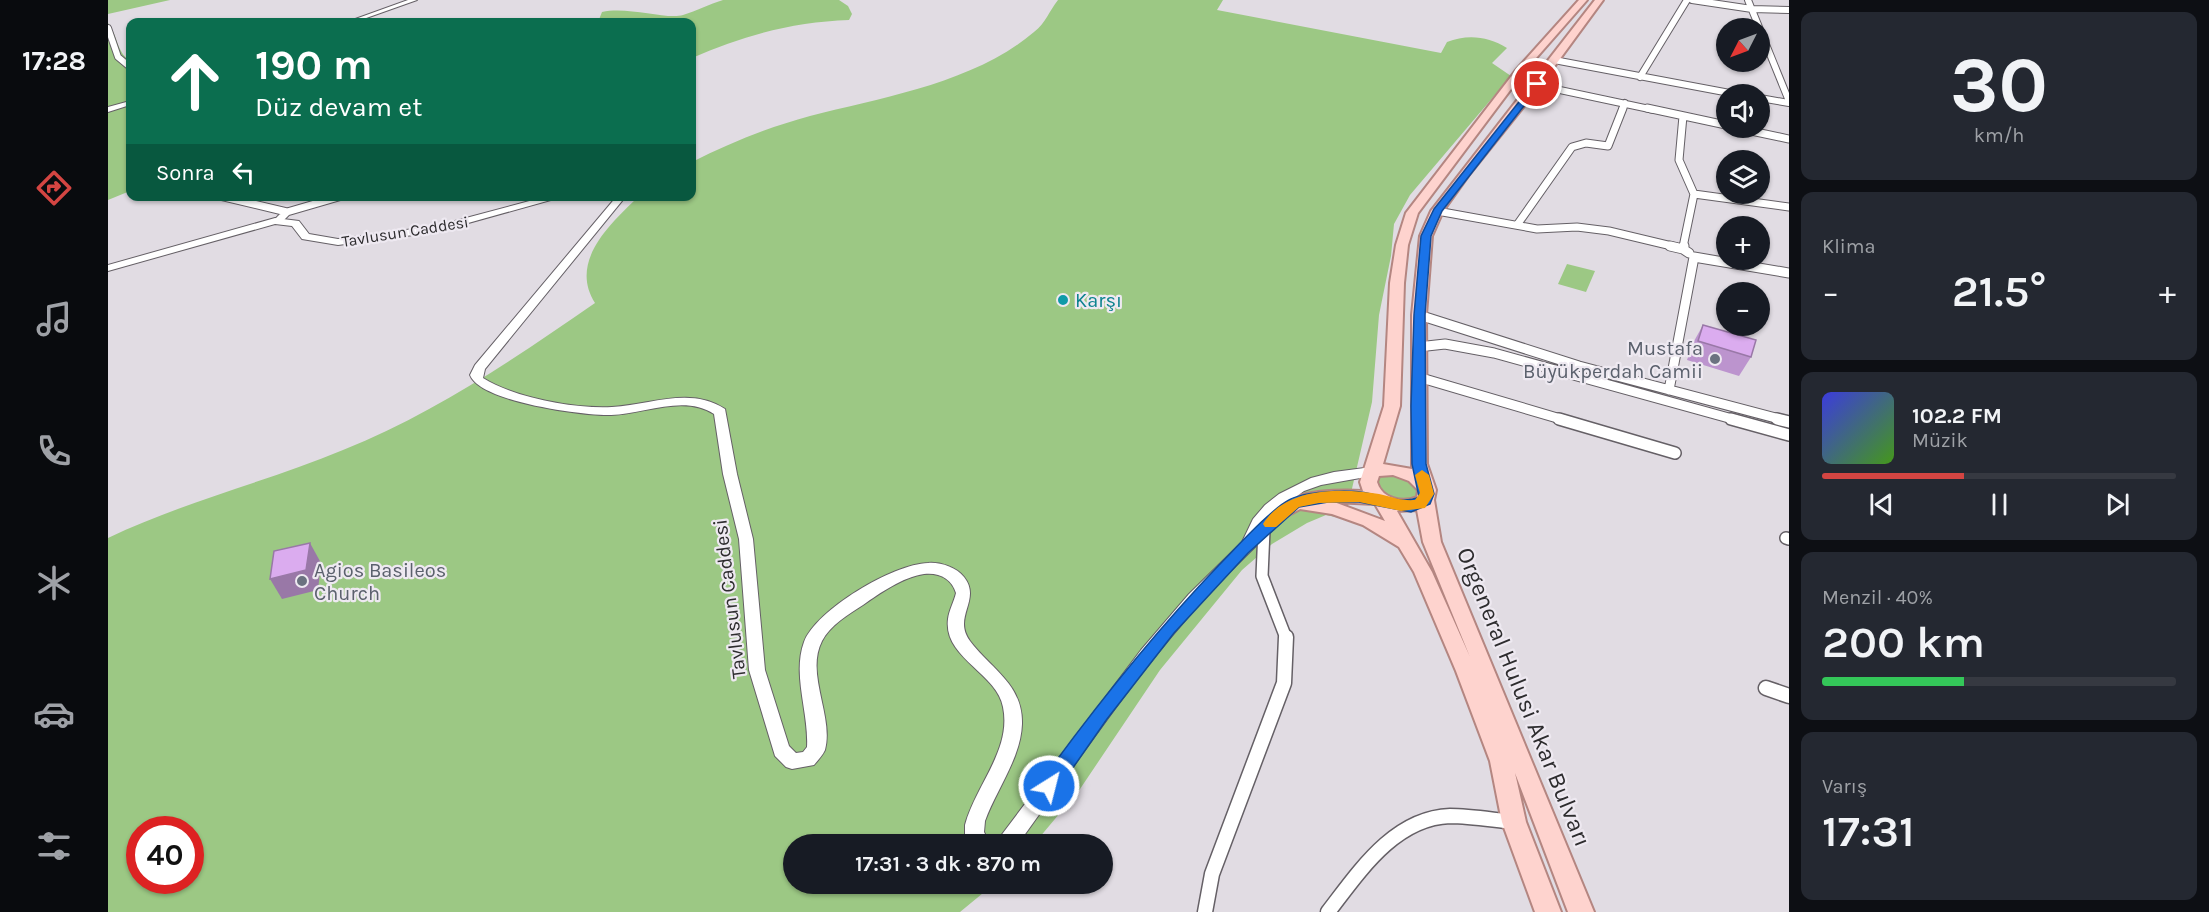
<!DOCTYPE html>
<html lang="tr">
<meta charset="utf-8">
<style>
:root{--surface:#171b24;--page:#242831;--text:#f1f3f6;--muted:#9ea1a6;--line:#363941;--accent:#d44542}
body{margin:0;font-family:Karla,sans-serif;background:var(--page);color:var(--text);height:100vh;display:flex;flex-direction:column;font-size:22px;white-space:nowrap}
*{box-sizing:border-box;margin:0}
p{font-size:20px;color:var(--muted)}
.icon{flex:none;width:33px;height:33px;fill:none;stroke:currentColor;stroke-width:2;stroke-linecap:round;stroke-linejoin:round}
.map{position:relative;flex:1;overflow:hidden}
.panel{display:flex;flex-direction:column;gap:12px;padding:12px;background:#0d0f14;width:420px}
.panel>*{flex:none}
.hud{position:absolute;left:18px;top:18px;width:570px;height:183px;border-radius:12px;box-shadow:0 2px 4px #0004;background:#0b6e4f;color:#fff;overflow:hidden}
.needle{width:39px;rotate:228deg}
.buttons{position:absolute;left:1608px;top:18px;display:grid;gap:12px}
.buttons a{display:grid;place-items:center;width:54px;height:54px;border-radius:50%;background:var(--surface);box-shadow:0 2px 4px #0004;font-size:30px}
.speed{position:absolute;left:18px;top:816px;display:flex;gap:12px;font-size:30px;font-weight:700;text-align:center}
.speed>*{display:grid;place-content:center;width:78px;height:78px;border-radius:50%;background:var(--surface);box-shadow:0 2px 4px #0004;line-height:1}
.speed .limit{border:9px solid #d22;background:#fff;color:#111}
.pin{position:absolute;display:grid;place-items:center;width:51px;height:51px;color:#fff;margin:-26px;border:3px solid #fff;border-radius:50%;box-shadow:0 2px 6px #0007}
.me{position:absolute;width:66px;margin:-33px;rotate:36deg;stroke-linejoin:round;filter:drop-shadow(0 0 4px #0008)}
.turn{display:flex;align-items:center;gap:21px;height:126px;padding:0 30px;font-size:27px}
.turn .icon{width:78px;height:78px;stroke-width:2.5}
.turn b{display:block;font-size:42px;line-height:51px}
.then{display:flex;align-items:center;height:57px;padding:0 30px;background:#0003;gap:12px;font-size:22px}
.big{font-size:45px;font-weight:600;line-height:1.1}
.panel .widget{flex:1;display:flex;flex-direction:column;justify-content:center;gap:9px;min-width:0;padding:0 21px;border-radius:12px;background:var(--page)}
.panel .dial{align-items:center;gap:0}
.dial b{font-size:78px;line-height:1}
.song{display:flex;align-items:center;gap:18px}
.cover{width:72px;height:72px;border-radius:9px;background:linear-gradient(135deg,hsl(240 70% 55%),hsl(100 70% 35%))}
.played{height:6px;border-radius:3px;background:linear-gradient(90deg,var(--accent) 40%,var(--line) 40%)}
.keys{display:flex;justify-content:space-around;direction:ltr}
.heat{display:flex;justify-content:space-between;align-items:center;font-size:33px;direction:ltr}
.charge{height:9px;border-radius:4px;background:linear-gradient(90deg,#34c759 40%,var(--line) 0)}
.trip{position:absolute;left:675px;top:834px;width:330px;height:60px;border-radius:30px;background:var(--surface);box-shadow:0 2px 4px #0004;font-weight:600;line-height:60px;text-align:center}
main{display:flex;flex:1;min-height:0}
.tab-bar{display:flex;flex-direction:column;width:108px;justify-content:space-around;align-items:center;background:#090b0e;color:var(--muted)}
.tab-bar .icon{width:42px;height:42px}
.tab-bar .active{color:var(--accent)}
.tab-bar b{font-size:27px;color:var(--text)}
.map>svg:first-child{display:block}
.green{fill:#9cc884;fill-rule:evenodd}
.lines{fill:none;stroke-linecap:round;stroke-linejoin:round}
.minor-far4-casing{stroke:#656066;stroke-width:8}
.minor-far3-casing{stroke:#656066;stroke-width:9}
.minor-far2-casing{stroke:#656066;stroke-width:11}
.minor-far1-casing{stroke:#656066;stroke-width:14}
.minor-casing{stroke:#656066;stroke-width:17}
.tertiary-casing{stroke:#656066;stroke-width:2}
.primary-casing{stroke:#b48681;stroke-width:4}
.minor-far4{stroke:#fff;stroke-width:6}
.minor-far3{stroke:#fff;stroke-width:7}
.minor-far2{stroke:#fff;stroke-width:9}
.minor-far1{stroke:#fff;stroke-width:11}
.minor{stroke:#fff;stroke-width:14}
.tertiary{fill:#fff;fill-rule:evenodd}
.primary{fill:#fed3ce;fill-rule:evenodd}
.wall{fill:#bc94ce}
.shaded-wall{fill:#9978a7}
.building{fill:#dbacef;stroke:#9978a7;stroke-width:1.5}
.route{fill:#1a73e8;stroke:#114b97;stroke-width:1.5}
.slow{fill:#f59e0b}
.culture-dot{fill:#0f9aa8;stroke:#eee9f1;stroke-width:2}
.worship-dot{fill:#6b7280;stroke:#eee9f1;stroke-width:2}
.labels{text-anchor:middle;stroke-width:4.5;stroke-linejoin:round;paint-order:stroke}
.far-street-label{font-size:16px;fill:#2d2c2e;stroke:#eee9f1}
.culture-label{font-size:20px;fill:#0d838f;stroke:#eee9f1;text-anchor:start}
.worship-label{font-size:20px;fill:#5b616d;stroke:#eee9f1;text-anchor:end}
.street-label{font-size:20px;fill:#2d2c2e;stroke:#eee9f1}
.near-street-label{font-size:24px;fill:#2d2c2e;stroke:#eee9f1}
</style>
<main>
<nav class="tab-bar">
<b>17:28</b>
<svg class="icon active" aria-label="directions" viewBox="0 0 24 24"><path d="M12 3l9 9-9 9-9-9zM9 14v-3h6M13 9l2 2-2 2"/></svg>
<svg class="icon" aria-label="music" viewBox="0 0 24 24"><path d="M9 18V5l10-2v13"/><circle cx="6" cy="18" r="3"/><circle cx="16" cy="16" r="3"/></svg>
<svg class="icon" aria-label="phone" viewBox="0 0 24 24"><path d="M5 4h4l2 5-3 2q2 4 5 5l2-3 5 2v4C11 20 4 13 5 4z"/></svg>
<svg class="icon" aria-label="climate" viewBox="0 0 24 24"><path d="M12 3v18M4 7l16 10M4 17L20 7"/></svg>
<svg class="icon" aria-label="car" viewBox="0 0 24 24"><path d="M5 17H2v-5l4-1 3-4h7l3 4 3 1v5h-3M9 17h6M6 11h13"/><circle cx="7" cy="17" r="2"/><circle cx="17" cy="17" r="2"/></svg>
<svg class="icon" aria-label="filters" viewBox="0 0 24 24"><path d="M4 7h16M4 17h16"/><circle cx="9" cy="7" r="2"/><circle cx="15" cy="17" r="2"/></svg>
</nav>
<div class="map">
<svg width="1681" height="912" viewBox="0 0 1681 912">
<rect width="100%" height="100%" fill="#e1dce3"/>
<path class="green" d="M0 0H62L0 14Z
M615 0H731L740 6 744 14 741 20C686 22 635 35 584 58V22H490L494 12C520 6 559 20 575 15 589 11 601 4 615 0Z
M950 0H1115L1109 10 1333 53 1339 42C1359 34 1380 36 1399 48L1384 63 1403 76 1302 195 1286 224 1283 256 1271 315 1264 402 1237 519 1218 515 1199 523 1164 544 1134 570 1052 670 972 789 926 844H686V884H886L852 912H0V538C75 502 158 482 235 450 327 413 406 359 487 303 461 262 501 225 530 197L584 196V162C622 143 661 127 702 116 776 97 866 83 926 32 938 23 941 11 950 0ZM32 830H82V880H32Z
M0 23C10 36 8 51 22 61V191L0 200Z
M1459 264 1487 271 1478 292 1450 284Z
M1294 474 1311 487 1310 497 1300 502 1277 498 1264 479 1267 475Z"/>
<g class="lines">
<defs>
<path id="minor-far4" d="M1584 0 1644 9 1681 10
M1640 0 1681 101
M0 28 10 57 22 67
M1446 60 1627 94
M1532 77 1579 0
M1405 80 1546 110
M1652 98 1681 103
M1514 110 1517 103"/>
<path id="minor-far3" d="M1539 108 1618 125
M1575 116 1571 160 1586 194
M1629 128 1681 139
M112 196 179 212 171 220
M1329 211 1429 229 1469 227 1501 231 1568 247
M179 212 234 196
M1409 225 1464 147 1478 143 1500 146 1515 108
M1575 247 1586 194 1681 207"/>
<path id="minor-far2" d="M1562 246 1575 249
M1576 246 1575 249 1581 253
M1311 315 1471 366 1675 420
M1310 347 1337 344 1386 353 1628 420
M1310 377 1456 420
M1561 390 1586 257 1681 273"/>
<path id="minor-far1" d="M1451 419 1567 453
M1623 419 1681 435
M1669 419 1681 422
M1156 530 1154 576 1178 638
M1678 538 1681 539"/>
<path id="minor" d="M1658 688 1681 696
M1097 912 1104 874 1176 683 1178 637
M1220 912C1251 872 1286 818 1342 816 1363 816 1385 820 1406 822"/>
<path id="tertiary" d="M300 0H309L247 22H239Z
M22 101V105L0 112V107Z
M440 196H457L328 232 230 245 194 239 184 226 167 224 0 271V265L167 218 191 221 201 234 230 239 328 226Z
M509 196H518L377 369 375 378C407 398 467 409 504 407 542 405 582 386 617 409L629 474 645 539 657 670 681 746 688 753 695 752 699 747C701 713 684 675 696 642 708 610 785 564 820 563 832 562 848 567 856 577 874 600 844 617 862 641 883 669 915 684 914 724 913 758 888 790 877 821L876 832 882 844H861L857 834V825C867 786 904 750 895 707 889 673 835 658 840 619 841 610 846 602 848 593 844 579 831 572 816 574 795 577 772 593 755 605 741 614 722 625 714 641 697 674 726 716 717 750 715 755 710 760 706 765L684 769 678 767 667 756 641 670 631 539 615 474 606 414C577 394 535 414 503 415 476 416 372 402 362 375L367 365Z
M1264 467 1271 472 1269 475 1213 485 1196 491 1172 508H1180L1182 512 1180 516C1145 548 1111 581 1080 617 1018 688 965 768 910 844H889L892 837 1033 650 1081 594 1134 542 1145 519 1157 505 1171 494 1203 478 1226 472Z"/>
<path id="primary" d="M1471 0H1479L1415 73 1310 213 1300 245 1296 283 1292 406 1275 464 1304 469V315L1312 236 1323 211 1487 0H1495L1432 86 1360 176 1335 211 1324 236 1318 315 1319 464 1328 490 1326 500 1333 542 1486 912H1460L1407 773 1418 822 1453 912H1427L1394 822 1382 761 1348 671 1306 572 1291 547 1255 525 1224 514 1192 509 1175 518 1169 516 1166 512C1180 489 1232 490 1255 491L1252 482 1276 406 1282 283 1288 245 1298 213 1409 69ZM1285 475 1301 481 1310 490 1309 497C1294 503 1274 499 1269 482L1271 476ZM1226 502 1267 504 1277 521ZM1309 510 1315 542 1362 657 1324 572 1289 511Z"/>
</defs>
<use href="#minor-far4" class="minor-far4-casing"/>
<use href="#minor-far3" class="minor-far3-casing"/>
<use href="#minor-far2" class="minor-far2-casing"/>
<use href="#minor-far1" class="minor-far1-casing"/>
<use href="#minor" class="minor-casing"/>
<use href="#tertiary" class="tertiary-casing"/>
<use href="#primary" class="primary-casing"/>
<use href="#minor-far4" class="minor-far4"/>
<use href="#minor-far3" class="minor-far3"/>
<use href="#minor-far2" class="minor-far2"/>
<use href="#minor-far1" class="minor-far1"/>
<use href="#minor" class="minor"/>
<use href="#tertiary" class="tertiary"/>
<use href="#primary" class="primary"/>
</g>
<path class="wall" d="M1595 325 1643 357 1631 376 1579 360 1585 343Z"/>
<path class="shaded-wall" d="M202 543 213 563 210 590 174 599 162 579Z"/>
<path class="building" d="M1595 325 1648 340 1643 357 1590 341Z
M202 543 198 570 162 579 166 551Z"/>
<path class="route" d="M1426 83 1433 84 1334 211 1323 236 1317 315 1318 464 1326 494 1322 504 1303 512 1251 502H1220L1191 507 1140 553 1066 633 999 719 948 792 941 795 934 792 932 786 934 780C990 703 1045 634 1111 565 1128 548 1161 511 1181 500 1196 491 1237 490 1253 492 1272 495 1294 505 1311 497L1304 464 1303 406 1306 315 1313 236 1326 209Z"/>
<path class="slow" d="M1314 470 1321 475 1326 494 1317 508 1293 511 1251 502 1211 503 1191 507 1168 527H1157L1155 524C1178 487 1233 488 1271 494 1284 497 1293 501 1307 500L1312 493 1307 475Z"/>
<circle class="culture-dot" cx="955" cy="300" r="6"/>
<g class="worship-dot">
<circle cx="1607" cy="359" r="6"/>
<circle cx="194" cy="581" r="6"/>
</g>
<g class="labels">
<g class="far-street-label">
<text transform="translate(297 231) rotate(-9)" y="6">Tavlusun Caddesi</text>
</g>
<g class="culture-label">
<text x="967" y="307">Karşı</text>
</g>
<g class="worship-label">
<text x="1595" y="355">Mustafa<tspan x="1595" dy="23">Büyükperdah Camii</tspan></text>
<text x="206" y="577" text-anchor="start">Agios Basileos<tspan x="206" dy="23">Church</tspan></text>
</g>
<g class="street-label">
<text transform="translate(621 599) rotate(-97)" y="7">Tavlusun Caddesi</text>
</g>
<g class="near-street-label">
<text transform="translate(1416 697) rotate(68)" y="8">Orgeneral Hulusi Akar Bulvarı</text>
</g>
</g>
</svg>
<div class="buttons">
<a><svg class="needle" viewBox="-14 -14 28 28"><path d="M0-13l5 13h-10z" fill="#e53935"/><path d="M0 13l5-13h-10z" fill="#9ea1a6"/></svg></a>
<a><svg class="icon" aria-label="sound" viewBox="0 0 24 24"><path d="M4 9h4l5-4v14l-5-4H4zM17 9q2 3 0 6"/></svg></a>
<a><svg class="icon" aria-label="layers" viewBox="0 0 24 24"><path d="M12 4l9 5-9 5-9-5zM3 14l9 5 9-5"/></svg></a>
<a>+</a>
<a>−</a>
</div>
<div class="speed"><div class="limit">40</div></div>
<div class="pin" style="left:1429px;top:84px;background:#d93025"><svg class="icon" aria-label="arrive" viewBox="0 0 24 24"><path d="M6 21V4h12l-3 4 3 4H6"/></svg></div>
<svg class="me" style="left:941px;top:786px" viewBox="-20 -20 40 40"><circle r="17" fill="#1a73e8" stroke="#fff" stroke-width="3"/><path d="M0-11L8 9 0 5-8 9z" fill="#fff"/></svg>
<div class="trip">17:31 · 3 dk · 870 m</div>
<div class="hud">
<div class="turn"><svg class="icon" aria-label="ahead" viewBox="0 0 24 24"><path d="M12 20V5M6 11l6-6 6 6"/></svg><div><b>190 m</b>Düz devam et</div></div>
<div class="then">Sonra<svg class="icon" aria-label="left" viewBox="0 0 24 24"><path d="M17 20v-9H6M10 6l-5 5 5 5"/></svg></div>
</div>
</div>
<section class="panel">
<div class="widget dial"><b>30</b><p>km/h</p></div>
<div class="widget"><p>Klima</p>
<div class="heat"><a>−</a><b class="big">21.5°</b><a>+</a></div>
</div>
<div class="widget">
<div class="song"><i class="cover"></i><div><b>102.2 FM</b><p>Müzik</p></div></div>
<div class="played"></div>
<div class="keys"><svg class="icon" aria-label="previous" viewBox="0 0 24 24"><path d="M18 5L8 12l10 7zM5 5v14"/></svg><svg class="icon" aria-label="pause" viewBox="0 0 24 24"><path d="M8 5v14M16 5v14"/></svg><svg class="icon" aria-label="next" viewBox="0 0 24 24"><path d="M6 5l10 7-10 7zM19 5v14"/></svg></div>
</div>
<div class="widget"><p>Menzil · 40%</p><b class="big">200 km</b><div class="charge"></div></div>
<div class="widget"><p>Varış</p><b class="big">17:31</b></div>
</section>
</main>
